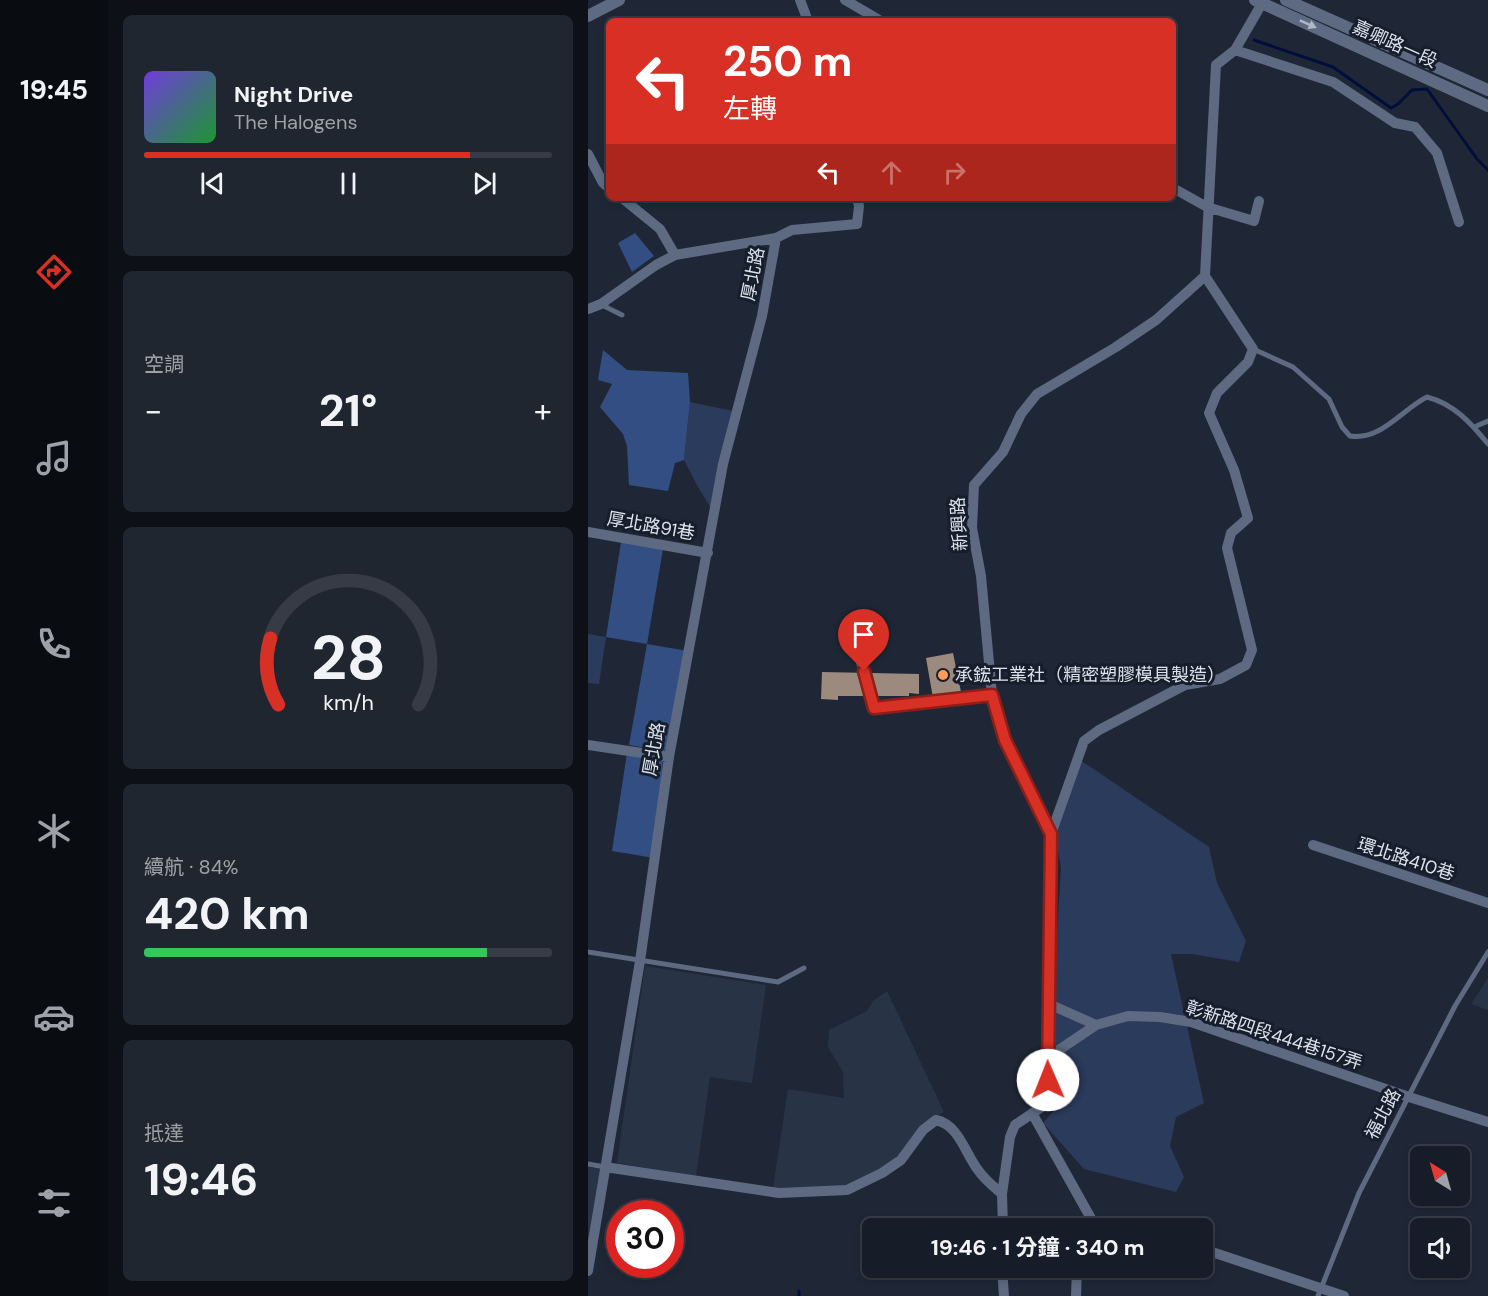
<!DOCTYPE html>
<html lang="zh-TW">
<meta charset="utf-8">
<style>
:root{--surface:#171d28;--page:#202630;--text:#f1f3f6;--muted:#9ea2a8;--line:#363b45;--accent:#d93025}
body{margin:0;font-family:"DM Sans","Noto Sans TC",sans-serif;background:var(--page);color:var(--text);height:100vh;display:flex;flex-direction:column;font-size:22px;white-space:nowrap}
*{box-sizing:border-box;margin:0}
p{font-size:20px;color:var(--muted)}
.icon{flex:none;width:33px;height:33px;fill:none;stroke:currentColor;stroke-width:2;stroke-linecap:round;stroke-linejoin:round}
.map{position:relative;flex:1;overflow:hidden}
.sheet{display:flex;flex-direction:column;gap:15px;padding:15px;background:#0d1016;width:480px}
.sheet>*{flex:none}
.guide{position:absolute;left:18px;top:18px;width:570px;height:183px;border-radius:9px;box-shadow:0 3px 9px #0003,0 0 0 2px var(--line);background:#d93025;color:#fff;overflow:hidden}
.needle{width:39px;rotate:323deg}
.fabs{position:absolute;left:822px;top:1146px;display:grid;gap:12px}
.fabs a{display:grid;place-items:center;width:60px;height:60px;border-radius:9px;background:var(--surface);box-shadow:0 3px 9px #0003,0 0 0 2px var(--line);font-size:30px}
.speed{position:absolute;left:18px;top:1200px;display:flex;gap:12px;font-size:30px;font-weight:700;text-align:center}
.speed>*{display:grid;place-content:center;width:78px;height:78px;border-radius:50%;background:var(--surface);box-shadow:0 3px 9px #0003,0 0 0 2px var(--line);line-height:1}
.speed .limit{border:9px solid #d22;background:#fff;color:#111}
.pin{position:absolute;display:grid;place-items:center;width:51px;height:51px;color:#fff;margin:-62px -26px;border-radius:50% 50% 50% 0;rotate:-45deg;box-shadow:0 0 6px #0007}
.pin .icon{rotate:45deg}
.me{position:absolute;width:66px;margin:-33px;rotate:359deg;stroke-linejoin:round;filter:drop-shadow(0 0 4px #0008)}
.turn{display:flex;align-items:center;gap:21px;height:126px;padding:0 18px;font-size:27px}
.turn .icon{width:78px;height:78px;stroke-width:2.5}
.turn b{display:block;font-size:42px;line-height:51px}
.lanes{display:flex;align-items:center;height:57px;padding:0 18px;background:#0003;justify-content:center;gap:30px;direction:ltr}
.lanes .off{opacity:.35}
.big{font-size:45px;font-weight:700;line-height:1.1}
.sheet .tile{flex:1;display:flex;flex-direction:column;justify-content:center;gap:9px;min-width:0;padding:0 21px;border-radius:9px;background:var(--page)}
.sheet .dial{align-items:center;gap:0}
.dial svg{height:156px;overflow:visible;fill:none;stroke:var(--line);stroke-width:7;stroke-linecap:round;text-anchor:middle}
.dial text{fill:var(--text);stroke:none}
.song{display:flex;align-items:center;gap:18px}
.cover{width:72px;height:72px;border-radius:9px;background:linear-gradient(135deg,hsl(260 70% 55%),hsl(130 70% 35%))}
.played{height:6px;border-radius:3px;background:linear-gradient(90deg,var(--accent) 80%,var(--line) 80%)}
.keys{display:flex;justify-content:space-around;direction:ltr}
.heat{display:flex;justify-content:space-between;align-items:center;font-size:33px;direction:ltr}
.charge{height:9px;border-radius:4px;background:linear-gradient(90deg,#34c759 84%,var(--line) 0)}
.trip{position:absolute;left:274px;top:1218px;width:351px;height:60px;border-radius:9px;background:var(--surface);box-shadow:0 3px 9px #0003,0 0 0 2px var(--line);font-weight:700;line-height:60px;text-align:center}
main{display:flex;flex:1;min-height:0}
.menu{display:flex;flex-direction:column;width:108px;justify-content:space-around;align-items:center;background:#090c10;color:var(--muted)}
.menu .icon{width:42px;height:42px}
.menu .current{color:var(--accent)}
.menu b{font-size:27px;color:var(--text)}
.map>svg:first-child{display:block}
.built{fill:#283346}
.green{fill:#2a3b5c}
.forest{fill:#334e82}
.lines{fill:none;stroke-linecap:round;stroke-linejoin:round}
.stream{stroke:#000e3c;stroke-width:3}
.building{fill:#9d8a7e}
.service{stroke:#5d6a82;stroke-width:5}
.minor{stroke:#5d6a82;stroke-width:10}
.tertiary{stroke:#5d6a82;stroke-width:12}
.oneway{fill:#b0b8c7}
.route-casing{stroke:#8d1f18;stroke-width:15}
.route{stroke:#d93025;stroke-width:10}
.poi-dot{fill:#fe9c57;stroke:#161d2b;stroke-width:2}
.labels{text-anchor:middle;stroke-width:6;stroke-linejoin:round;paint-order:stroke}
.street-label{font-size:18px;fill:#dce2ec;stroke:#161d2b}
.poi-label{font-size:18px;fill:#dce2ec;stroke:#161d2b;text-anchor:start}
</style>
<main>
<nav class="menu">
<b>19:45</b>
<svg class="icon current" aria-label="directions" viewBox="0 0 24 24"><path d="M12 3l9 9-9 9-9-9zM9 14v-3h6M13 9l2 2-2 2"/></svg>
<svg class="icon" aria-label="music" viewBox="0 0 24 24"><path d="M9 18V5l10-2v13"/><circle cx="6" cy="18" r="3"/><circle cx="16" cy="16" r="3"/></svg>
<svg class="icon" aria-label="phone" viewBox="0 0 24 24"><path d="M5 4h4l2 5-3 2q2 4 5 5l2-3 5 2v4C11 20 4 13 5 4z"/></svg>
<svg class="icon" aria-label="climate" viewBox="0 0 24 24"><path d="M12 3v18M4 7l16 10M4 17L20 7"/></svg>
<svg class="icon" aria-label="car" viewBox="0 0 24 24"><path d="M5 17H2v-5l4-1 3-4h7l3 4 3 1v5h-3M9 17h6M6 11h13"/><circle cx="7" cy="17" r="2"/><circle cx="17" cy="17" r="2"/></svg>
<svg class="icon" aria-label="filters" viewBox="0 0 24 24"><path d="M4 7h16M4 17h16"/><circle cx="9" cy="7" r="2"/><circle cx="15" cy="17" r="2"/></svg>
</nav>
<section class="sheet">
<div class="tile">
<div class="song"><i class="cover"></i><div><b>Night Drive</b><p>The Halogens</p></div></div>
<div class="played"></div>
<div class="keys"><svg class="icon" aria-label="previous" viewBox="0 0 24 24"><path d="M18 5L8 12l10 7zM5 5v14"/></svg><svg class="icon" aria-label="pause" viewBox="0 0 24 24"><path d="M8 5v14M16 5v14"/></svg><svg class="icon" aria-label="next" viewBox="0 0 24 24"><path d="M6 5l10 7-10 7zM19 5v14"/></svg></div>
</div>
<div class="tile"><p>空調</p>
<div class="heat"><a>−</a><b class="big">21°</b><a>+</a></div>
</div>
<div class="tile dial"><svg viewBox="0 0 100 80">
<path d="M14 69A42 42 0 1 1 86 69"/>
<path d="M14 69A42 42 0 0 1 10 35" stroke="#d93025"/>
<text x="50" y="56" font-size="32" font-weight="700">28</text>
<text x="50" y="72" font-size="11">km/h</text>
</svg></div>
<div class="tile"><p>續航 · 84%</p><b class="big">420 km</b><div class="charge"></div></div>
<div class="tile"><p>抵達</p><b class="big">19:46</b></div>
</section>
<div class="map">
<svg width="900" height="1296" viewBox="0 0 900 1296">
<rect width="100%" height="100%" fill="#1f2736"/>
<path class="built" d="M57 966 178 985 164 1083 122 1077 108 1176 29 1163Z
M900 978V1010L883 1004Z
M299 991 356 1112 338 1122 317 1152 288 1176 263 1187 185 1188 200 1089 256 1098 255 1072 240 1047 241 1030 279 1011 285 1001Z
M0 1167 15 1169 17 1173 0 1278Z"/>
<path class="green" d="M102 402 145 411 127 515 110 487 96 460Z
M0 634 18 637 11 684 0 683Z
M492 760 621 847 629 883 658 941 651 962 604 954H583L616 1103 588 1117 582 1146 596 1177 588 1192 496 1169 455 1123 469 1107V1059L464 1011 473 868 466 827Z"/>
<path class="forest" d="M47 233 66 256 44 272 30 243Z
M15 350 39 370 100 373 102 402 96 460 87 463 80 491 41 485 39 446 35 434 12 407 24 384 10 380Z
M33 542 75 549 59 644 100 651 78 750 76 751 41 745 59 644 18 637Z
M39 753 75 759 66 858 24 851Z"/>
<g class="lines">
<path class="stream" d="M666 40 745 67 803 108 810 104 824 90 839 89 889 159 900 170
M211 1296V1291"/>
</g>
<path class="building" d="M365 653 373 692 345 698 338 658Z
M234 672 331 674V694L321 693V696H250V700L233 699Z"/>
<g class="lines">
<path class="service" d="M14 305 34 315
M665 349 705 367 741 399 754 427 762 436C793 441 813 410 839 397 866 404 883 423 900 444
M886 427 900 421
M0 952 190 982 216 968
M0 1164 17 1167
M730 1296 771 1193 867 1006 900 952"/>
<path class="minor" d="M212 0 220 21
M257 0 293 21
M647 50 745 82 807 123 827 127 849 153 871 222
M0 154 15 183 21 188
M585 188 619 207 666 221 671 201
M34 198 72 229 87 255
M0 309 13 304 68 265 87 255 188 238 204 230 269 224 271 206 269 198
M0 532 120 553
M265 634 286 708 404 695
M0 745 81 757
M463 834 496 741 511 730 597 685 632 679 658 665 664 650 639 548 643 533 660 518 646 470 621 413 629 393 660 362 665 349 617 276
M725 845 900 903
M461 1004 508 1025 540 1016 572 1017 603 1022 821 1097 900 1122
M459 1058 508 1025
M444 1113 505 1222
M17 1167 191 1193 259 1190 294 1173 313 1160 335 1130 348 1120C371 1125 377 1153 390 1170 396 1179 406 1187 414 1194
M505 1222C521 1219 537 1223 552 1228
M415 1228 414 1194 422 1137 427 1125 461 1102 459 1058 463 834 417 740 404 695 393 576 384 528 386 485 415 452 433 414 449 394 528 347 568 320 617 276 628 65 647 50 676 0
M615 1249 756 1296
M414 1268 416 1296
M0 1271 52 961 81 757 135 464 174 316 188 238
M488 1296 489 1268"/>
<path class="tertiary" d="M667 0 900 106
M698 0 900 90
M0 16 31 0"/>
</g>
<defs><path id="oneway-solid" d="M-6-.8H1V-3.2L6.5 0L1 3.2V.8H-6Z" transform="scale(1.5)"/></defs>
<use class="oneway" href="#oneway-solid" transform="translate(720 24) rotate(24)"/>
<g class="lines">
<defs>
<path id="route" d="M276 671 286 708 404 695 417 740 463 834 460 1080"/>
</defs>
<use href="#route" class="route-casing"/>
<use href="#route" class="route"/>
</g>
<circle class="poi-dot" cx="355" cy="675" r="6"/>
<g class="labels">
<g class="street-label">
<text transform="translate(807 44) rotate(24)" y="6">嘉卿路一段</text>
<text transform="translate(165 274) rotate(-79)" y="6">厚北路</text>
<text transform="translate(371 524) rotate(-93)" y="6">新興路</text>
<text transform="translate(63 526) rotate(10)" y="6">厚北路91巷</text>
<text transform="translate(66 749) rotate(-80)" y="6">厚北路</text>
<text transform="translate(818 859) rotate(18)" y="6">環北路410巷</text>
<text transform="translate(686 1035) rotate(18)" y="6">彰新路四段444巷157弄</text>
<text transform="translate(795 1114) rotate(-62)" y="6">福北路</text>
</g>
<g class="poi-label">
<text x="367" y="681">承鋐工業社（精密塑膠模具製造）</text>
</g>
</g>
</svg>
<div class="fabs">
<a><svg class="needle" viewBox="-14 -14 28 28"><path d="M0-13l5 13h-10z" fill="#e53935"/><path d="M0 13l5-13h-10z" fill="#9ea2a8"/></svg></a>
<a><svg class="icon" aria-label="sound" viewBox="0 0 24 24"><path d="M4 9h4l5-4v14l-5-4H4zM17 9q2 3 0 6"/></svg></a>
</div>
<div class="speed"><div class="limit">30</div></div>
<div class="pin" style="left:276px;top:671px;background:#d93025"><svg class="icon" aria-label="arrive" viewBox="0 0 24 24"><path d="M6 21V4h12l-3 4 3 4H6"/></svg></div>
<svg class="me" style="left:460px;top:1080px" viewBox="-20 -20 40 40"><circle r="19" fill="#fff"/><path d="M0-13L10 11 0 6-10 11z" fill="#d93025"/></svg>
<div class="trip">19:46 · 1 分鐘 · 340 m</div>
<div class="guide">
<div class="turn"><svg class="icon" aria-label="left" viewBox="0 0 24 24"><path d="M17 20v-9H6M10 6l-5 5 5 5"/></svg><div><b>250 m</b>左轉</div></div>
<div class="lanes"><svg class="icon" aria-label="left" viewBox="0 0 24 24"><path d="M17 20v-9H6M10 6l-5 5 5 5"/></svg><svg class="icon off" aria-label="ahead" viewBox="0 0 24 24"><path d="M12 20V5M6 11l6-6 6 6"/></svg><svg class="icon off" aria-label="right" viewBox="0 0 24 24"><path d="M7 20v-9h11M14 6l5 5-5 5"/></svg></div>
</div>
</div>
</main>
